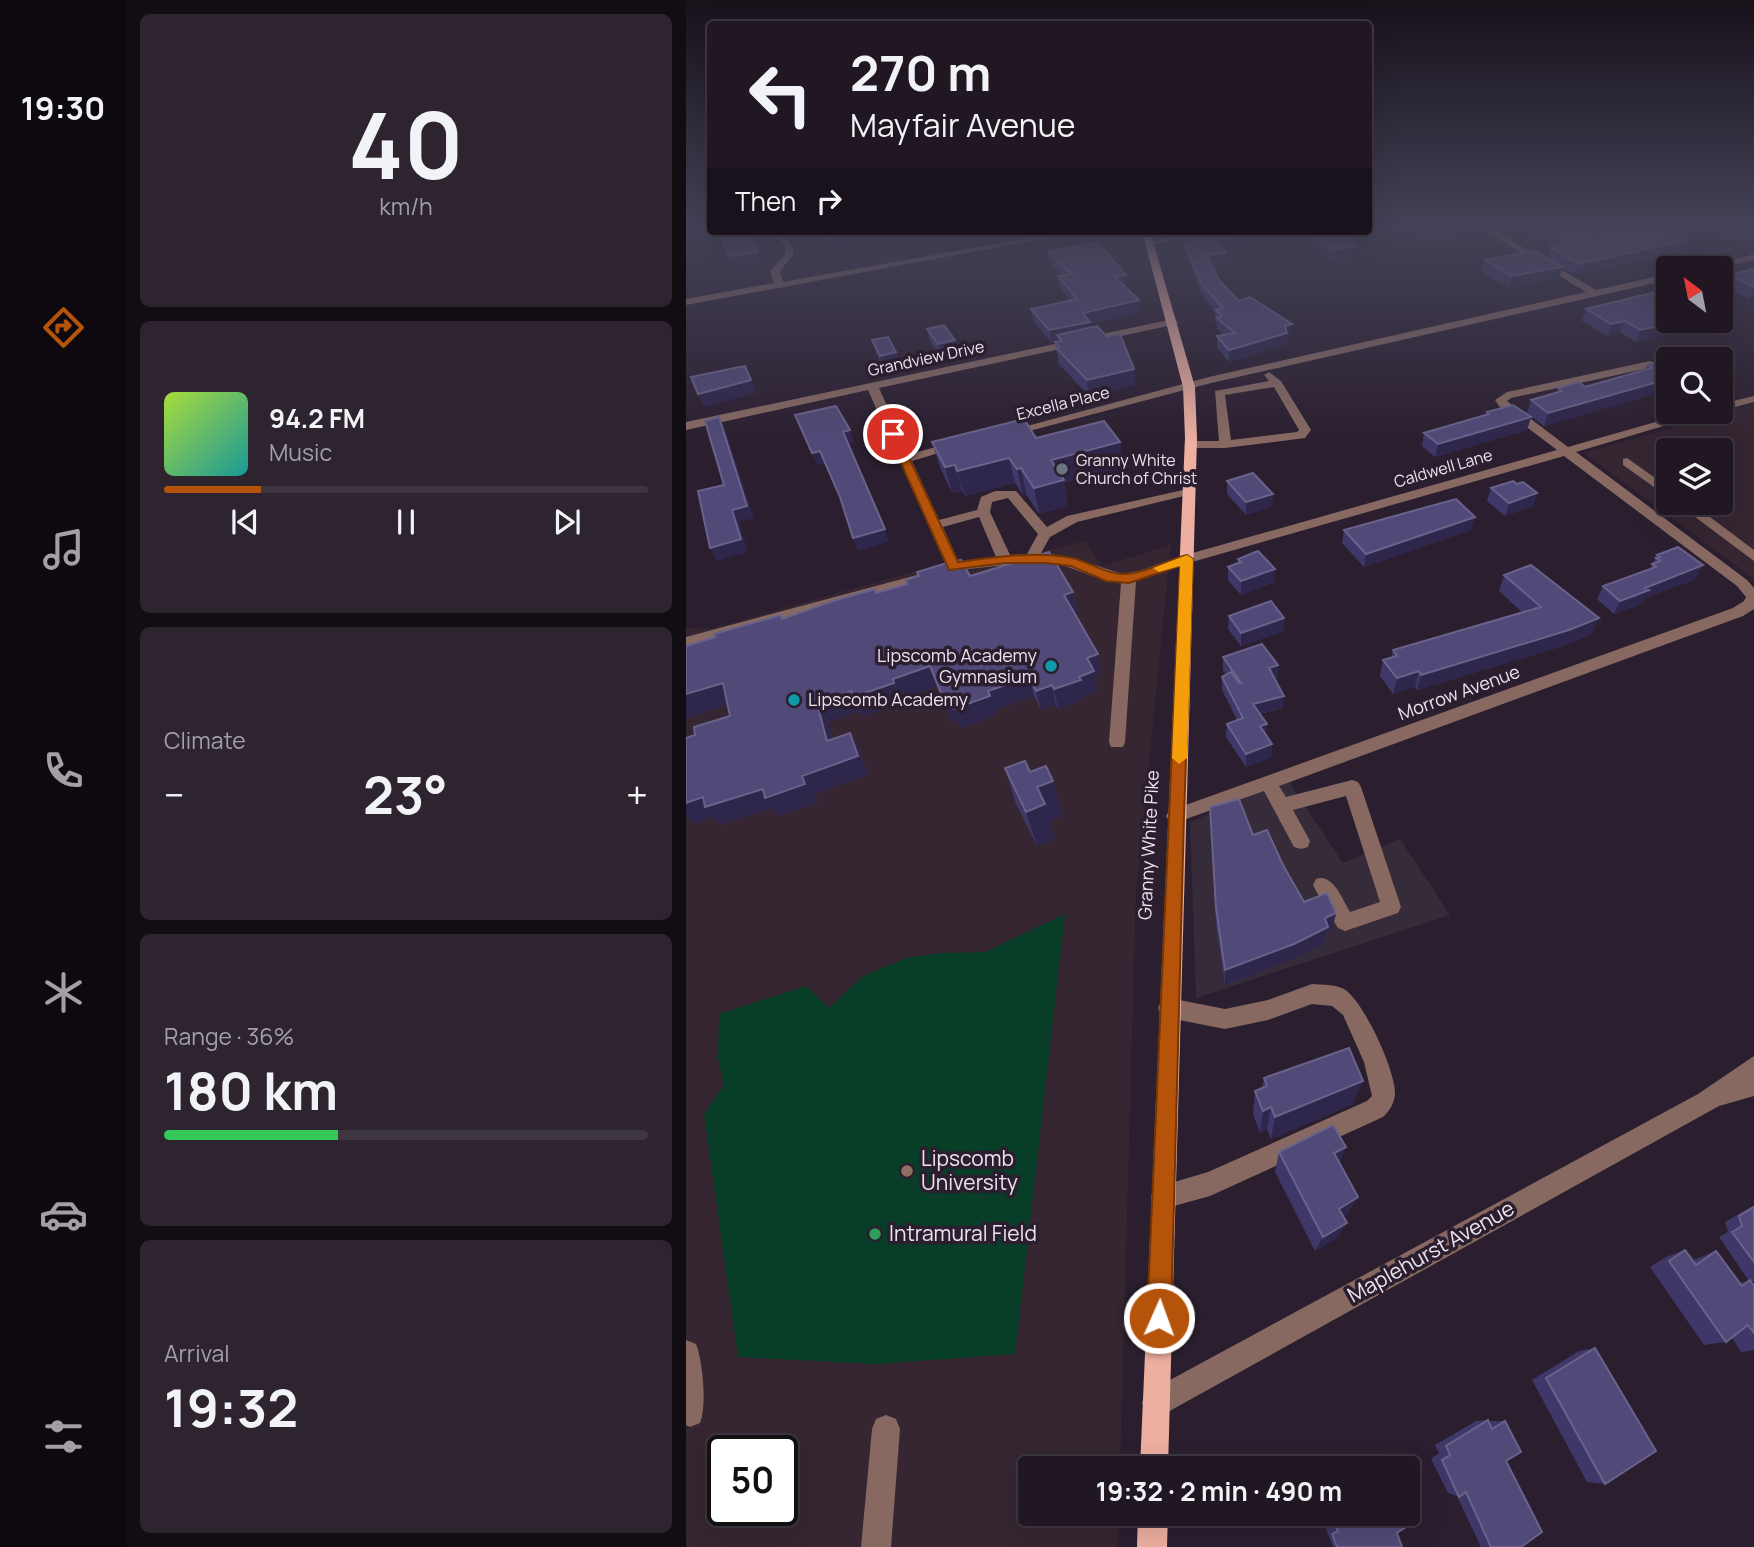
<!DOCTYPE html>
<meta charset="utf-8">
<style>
:root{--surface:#201723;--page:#2d2430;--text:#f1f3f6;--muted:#a29fa6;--line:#3d3641;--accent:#b45309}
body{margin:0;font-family:Manrope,sans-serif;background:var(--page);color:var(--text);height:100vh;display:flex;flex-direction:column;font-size:26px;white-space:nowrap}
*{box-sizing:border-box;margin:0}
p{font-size:23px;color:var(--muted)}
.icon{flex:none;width:38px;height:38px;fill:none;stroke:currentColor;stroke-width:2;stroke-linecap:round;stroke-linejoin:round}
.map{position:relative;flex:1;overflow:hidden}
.panel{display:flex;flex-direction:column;gap:14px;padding:14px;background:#120d13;width:560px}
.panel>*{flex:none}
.guide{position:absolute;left:21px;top:21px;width:665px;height:214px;border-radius:7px;box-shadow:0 7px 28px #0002,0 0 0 2px var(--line);background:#201723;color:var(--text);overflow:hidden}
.needle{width:46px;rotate:328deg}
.tools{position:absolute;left:970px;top:256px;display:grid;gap:14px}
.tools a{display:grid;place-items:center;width:77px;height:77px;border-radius:7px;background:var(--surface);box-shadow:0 7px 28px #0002,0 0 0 2px var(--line);font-size:35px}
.speed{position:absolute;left:21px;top:1435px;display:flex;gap:14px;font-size:35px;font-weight:700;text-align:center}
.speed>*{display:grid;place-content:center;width:91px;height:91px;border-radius:50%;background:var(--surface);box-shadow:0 7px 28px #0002,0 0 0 2px var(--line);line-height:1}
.speed .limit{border:4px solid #111;border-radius:10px;background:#fff;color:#111}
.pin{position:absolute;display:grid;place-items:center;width:60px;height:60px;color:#fff;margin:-30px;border:4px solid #fff;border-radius:50%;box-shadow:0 2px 7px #0007}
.me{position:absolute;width:77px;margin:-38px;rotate:2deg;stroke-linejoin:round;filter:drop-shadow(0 0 5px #0008)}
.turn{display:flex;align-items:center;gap:24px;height:147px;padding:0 28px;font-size:32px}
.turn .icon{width:91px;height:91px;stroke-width:2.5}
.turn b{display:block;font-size:49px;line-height:60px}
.then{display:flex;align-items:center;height:66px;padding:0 28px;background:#0003;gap:14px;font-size:26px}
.big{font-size:52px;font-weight:700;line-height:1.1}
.panel .widget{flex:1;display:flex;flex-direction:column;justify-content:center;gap:10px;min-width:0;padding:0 24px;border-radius:10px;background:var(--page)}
.panel .dial{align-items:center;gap:0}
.dial b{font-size:91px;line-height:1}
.song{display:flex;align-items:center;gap:21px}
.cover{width:84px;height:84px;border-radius:10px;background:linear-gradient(135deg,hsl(80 70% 55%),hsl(180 70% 35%))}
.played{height:7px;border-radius:4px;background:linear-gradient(90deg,var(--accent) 20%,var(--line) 20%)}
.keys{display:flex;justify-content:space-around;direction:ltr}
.heat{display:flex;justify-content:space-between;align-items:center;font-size:38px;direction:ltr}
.charge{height:10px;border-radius:5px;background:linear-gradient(90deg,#34c759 36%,var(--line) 0)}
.trip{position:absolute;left:332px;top:1456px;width:402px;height:70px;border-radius:7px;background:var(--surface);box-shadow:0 7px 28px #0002,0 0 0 2px var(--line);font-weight:700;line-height:70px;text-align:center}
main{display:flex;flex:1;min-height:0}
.tab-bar{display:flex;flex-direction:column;width:126px;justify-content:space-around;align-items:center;background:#0d090e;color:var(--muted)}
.tab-bar .icon{width:49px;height:49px}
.tab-bar .selected{color:var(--accent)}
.tab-bar b{font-size:32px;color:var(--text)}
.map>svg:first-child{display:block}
.commercial{fill:#362b39}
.education{fill:#352631;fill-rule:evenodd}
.green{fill:#083e28}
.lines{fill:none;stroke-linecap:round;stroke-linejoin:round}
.minor{fill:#876962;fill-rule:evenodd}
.major{fill:#ecafa0;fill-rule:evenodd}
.wall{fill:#3e3768}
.shaded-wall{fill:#2f264b}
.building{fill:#514977;stroke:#69628a;stroke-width:2}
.route{fill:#b45309;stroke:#753606;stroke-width:2}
.slow{fill:#f59e0b}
.worship-dot{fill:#6b7280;stroke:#2b1f2f;stroke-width:2.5}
.culture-dot{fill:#0f9aa8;stroke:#2b1f2f;stroke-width:2.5}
.education-dot{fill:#8d6e63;stroke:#2b1f2f;stroke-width:2.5}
.leisure-dot{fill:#2e9e5b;stroke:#2b1f2f;stroke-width:2.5}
.labels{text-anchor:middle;stroke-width:7;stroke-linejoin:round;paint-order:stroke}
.far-street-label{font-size:16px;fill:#ece3ef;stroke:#2b1f2f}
.far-poi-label{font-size:16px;fill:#ece3ef;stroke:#2b1f2f;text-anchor:start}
.poi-label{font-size:18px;fill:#ece3ef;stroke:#2b1f2f;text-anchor:end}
.street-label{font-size:18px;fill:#ece3ef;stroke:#2b1f2f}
.near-poi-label{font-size:21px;fill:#ece3ef;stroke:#2b1f2f;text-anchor:start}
.near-street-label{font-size:21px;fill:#ece3ef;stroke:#2b1f2f}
</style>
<main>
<nav class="tab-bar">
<b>19:30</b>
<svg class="icon selected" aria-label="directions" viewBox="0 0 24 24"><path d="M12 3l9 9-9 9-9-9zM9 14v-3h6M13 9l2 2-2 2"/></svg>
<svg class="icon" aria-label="music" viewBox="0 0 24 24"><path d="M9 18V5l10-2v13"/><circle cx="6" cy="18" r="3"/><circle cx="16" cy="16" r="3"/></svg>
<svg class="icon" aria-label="phone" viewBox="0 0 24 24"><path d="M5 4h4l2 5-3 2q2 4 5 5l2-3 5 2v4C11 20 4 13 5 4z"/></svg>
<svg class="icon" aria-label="climate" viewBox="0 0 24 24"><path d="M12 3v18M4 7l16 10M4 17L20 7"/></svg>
<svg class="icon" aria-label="car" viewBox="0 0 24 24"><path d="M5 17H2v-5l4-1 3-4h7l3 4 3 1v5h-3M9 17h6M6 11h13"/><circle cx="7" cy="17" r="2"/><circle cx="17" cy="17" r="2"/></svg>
<svg class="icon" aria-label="filters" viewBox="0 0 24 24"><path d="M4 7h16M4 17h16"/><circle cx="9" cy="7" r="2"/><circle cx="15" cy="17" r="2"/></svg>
</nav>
<section class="panel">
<div class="widget dial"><b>40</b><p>km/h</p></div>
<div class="widget">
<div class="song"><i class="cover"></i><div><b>94.2 FM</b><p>Music</p></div></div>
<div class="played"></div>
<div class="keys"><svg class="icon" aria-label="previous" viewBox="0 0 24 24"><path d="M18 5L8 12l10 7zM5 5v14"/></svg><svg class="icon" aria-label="pause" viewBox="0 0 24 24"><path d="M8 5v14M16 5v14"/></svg><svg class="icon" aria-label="next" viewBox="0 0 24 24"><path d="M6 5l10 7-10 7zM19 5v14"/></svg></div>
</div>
<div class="widget"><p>Climate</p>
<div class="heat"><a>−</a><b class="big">23°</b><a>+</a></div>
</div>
<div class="widget"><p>Range · 36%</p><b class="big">180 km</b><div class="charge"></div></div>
<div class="widget"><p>Arrival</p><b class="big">19:32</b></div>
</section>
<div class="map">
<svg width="1068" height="1547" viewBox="0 0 1068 1547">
<rect width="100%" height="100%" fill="#2b1f2f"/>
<path class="commercial" d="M602 780 657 863 714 839 764 915 510 998 504 822Z"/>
<path class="education" d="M1068 404V579L898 453ZM982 450H1034V502H982Z
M399 541 416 566 485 545 450 891 434 1468H345V1514H433L432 1547H0V628L25 629 272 559 282 570ZM37 1451H96V1510H37Z"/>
<path class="green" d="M379 914 329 1354 190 1364 52 1357 18 1114 38 1085 32 1059 33 1014 120 986 143 1008 177 976 221 958 254 953 299 952Z"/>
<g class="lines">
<path class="minor" d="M791 226H801L910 290 982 274V280L525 383 321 437 315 433 523 377 900 292Z
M381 231H399L0 305V299L88 283 84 271 99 255V247L93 237 97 234 107 247V255L94 271 97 282Z
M514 231H533L465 245 461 242Z
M1068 254V260L1033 268H1016Z
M487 319 492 322 491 324 193 388 223 454 270 442 276 446 226 461 253 520 291 510 295 497 309 491H330L361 527 381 516 506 488V494L391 522 364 537 355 553 387 558 436 574 453 571 496 556 871 450 813 406 809 400 821 392 964 361 982 369V376L963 368 825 398 821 401 882 447 1008 411H1028L890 452 1061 580 1068 588V609L1057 616 593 786 600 797 666 780 672 782 675 787 715 907 712 913 659 931 652 928 630 891 627 885 630 879C647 873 656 899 664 912L694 902 660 796 607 810 624 841 622 847 615 849 608 847 578 791 489 823 483 821 480 816 483 811 1047 608 1058 601 1060 597 1051 586 878 456 506 562 450 581 439 742 437 747H425L423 742 435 583 417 580 374 564 348 562 309 566 283 569 0 647V637L261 567 182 390 0 430V422ZM322 498 352 534 341 554 324 555 304 512 306 502ZM293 517 310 557 273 563 257 527Z
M583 372 595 381 625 430 619 438 539 448H500L498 445 504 441H533L529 391 583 381 578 375ZM588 387 613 430 611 432 545 440 539 395Z
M1068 396V402L1038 410 1033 411 1034 404Z
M941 458 982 487V497L937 465V459Z
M989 502H1004L1068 550V561Z
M626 984C636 985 649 984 658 989 677 1000 710 1071 709 1094 708 1104 704 1110 697 1117L524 1196 477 1209 468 1206 465 1197 468 1188 522 1172 681 1101 686 1096 678 1062 657 1015 646 1006 626 1004 582 1020 539 1029 483 1018 475 1015 472 1008 475 1001 483 998 539 1009 582 1000Z
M1068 1056V1096L1033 1106 480 1413 470 1417 460 1413 456 1403 460 1393 1012 1094Z
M0 1340 10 1344C17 1362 21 1406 14 1423L4 1427 0 1425Z
M200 1415 210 1419 214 1429 205 1547H175L186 1429 190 1419Z"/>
<path class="major" d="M456 231H464L509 387 511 438 482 1468H454L499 438 497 387Z
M452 1514H482L481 1547H451Z"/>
</g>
<path class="wall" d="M716 226H769L767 236 742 241Z
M831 226H890L910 236 996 251 889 275 876 267 873 278 823 288 796 272 799 260 862 259 865 248 870 247Z
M1026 226H1068V236L1051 240 1025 228Z
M509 231H643L666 257 646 261 618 240 606 242 601 239 538 250 540 263 526 266 532 279 553 301 605 336 601 337 600 345 543 362 531 348V336L538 335 531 329V323L529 322V311L517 297 498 250 497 239 510 237Z
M362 252 440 287H439L453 312 404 324 405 328 448 369 449 385 403 396 373 364 369 342H372L371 341 365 342 347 321 345 309 384 300 374 288 372 276H377L364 263Z
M1068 269V298L1063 299 1038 286 1043 275Z
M900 309 993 332 950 342 934 332 921 336 896 321Z
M241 329 272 352 255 356 244 342Z
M186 340 214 365 198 368 190 353Z
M982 364V390L858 426 841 413 845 400 871 392 872 388 899 387 959 370 961 365Z
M801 412 845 417 841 430 749 457 736 446 738 433 800 415Z
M350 438 434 442 437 468 378 483 382 506 353 514 340 494 337 495 329 483 279 496 276 491 266 493 254 467 246 442Z
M541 481 586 507 560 515 541 494Z
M831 484 851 493 847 506 819 516 801 501 805 488Z
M789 517 785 530 678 567 656 543 658 530Z
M971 555 1010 579 959 598 956 604 928 614 911 599 917 586 964 569Z
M552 559 588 582 555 595 542 580V567L551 563Z
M818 575 913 618 906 634 877 646 731 690 729 687 707 694 694 676 697 660 705 658 707 650 837 613 813 591Z
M284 576 387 592 391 612 388 613 415 674 409 676 411 691 398 696 399 699 372 709 370 705 355 710 348 696 309 710 310 715 274 728 271 720 266 722 252 686 215 699 217 703 177 716 174 711 142 722 146 739 164 733 174 752 182 775 128 794 131 803 92 816 86 808 34 825 27 817 8 824 0 815V738L9 735 44 716 41 705 0 718 29 637 95 615 97 619 190 593Z
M543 616 598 618 597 631 555 646 542 629Z
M537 657 592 665 591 678 589 679 597 708 574 714 580 735 586 744 585 757 560 767 540 737 541 724 551 720 536 690V677L540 675 537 670Z
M319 768 344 772 367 781 376 816 364 820 369 839 351 846 330 804Z
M524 807 567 835 597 865 618 902 650 913 646 930 641 932 638 943 605 960 539 985 530 925Z
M578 1078 667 1104 585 1139 581 1129 574 1133 567 1114 569 1091 576 1088Z
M660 1147 653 1162 662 1214 657 1216 661 1223 651 1238 629 1251 589 1172 593 1152Z
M1068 1205V1281L1065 1282 1068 1286V1350L1055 1352 1046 1338 1040 1342 1018 1345 964 1267 980 1257 999 1250 1007 1260 1030 1251 1053 1283 1063 1281 1033 1237 1042 1232 1039 1222Z
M909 1348 919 1484 901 1482 846 1380 893 1351Z
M802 1420 803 1423 806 1421H819L820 1461 835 1547H795L771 1496 762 1493 745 1459 753 1453 749 1445 790 1421Z
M641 1514H723L711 1533 716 1547H647L640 1529 646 1526Z"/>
<path class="shaded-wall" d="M0 226H24V231H34V233L3 237 2 235H0Z
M769 226 767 236 742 241 744 231Z
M1068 226V236L1051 240 1056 229Z
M586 231H602L601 239 529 252V241Z
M618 231V240L606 242 607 232Z
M80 233 85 244 69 247 65 236Z
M165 235 169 246 142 251 138 239Z
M1000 240 996 251 889 275 893 264Z
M668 246 666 257 646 261 647 250Z
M72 252 77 264 48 268 43 256Z
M540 252V263L521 266V255Z
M876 267 873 278 823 288 826 276Z
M440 275V287L430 289 429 277Z
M1068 288V298L1063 299Z
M453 300V312L404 324 406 334 371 335 372 341 365 342 363 330 397 313Z
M939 321 934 332 921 336 925 324Z
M998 321 993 332 950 342 954 330Z
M606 324 605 336 601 337 600 345 543 362V350L599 326Z
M269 340 272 352 255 356 252 344Z
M210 352 214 365 198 368 194 356Z
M448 369 449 385 403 396 401 380Z
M982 379V390L858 426 862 413Z
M65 380 71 393 18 407 12 394Z
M33 417 39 429 68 518 53 522 62 552 31 561 24 548 46 510Z
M845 417 841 430 749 457 752 444Z
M164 430 168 443 162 444 157 432Z
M434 442 437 468 378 483 382 506 353 514 348 488 365 460Z
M134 451 139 463 131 465 126 453Z
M323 458 329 483 279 496 271 471Z
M269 465 276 491 266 493 259 467Z
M335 468 340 494 337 495 331 469Z
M851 493 847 506 819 516 823 503Z
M587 494 586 507 560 515V502Z
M789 517 785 530 678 567 680 554Z
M199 529 203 542 172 551 167 538Z
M1017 565 1010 579 959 598 956 604 928 614 934 601 959 588Z
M589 569 588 582 555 595V581Z
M387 592 391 612 382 615 378 595Z
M598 618 597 631 555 646V633Z
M913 618 906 634 877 646 731 690 735 675Z
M412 654 415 674 409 676 411 691 398 696 399 699 372 709 368 689 393 677 401 658Z
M592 665 591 678 583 681V668Z
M244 666 252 686 215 699 207 679Z
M733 671 729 687 707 694 711 678Z
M343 677 348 696 309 710 310 715 274 728 267 709 302 691Z
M37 683 50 702 0 718V694Z
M208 683 217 703 177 716 174 711 142 722 152 760 141 741 131 703 165 691Z
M366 685 370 705 355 710 350 691Z
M598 696 597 708 566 716 567 704Z
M264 701 271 720 266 722 259 703Z
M581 724 580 736 574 726Z
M164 733 174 752 182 775 128 794 131 803 92 816 86 808 34 825 27 817 8 824 0 815V803L17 797 116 776Z
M586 744 585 757 560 767V754Z
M367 781 376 816 364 820 369 839 351 846 340 812 351 787Z
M650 913 646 930 641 932 638 943 605 960 539 985V970Z
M677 1081 667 1104 585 1139 589 1117Z
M585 1107 581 1129 574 1133 577 1111Z
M660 1147 651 1167 648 1153Z
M672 1197 662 1214 644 1225 653 1209Z
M661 1223 651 1238 629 1251 637 1237Z"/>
<path class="building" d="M736 226H767L744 231Z
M853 226H890L910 236 954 226H970L1000 240 893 264 865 248 887 244Z
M1049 226H1068L1056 229Z
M33 231H80V233L65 236 72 252 43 256Z
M135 231H163L165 235 138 239Z
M513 231H586L529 241 540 252 521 255 532 279 553 301 564 297 606 324 599 326 601 333 543 350 531 336 549 333 531 318 536 316 529 310 537 308 516 285 497 239 519 235Z
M621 231H643L650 238 658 237 668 246 647 250Z
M411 242 440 275 429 277 453 300 397 313 404 322 363 330 345 309 391 299 372 276 385 274 362 252Z
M849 251 876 267 826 276 799 260Z
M1068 269V287L1043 275Z
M982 289V308L978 309 982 311V320L998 321 954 330 939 321 925 324 900 309Z
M258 325 269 340 252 344 241 329Z
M411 326 421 337 434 334 448 369 401 380 370 348 373 347 369 342 376 341 371 335Z
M202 337 210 352 194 356 186 340Z
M1006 352 1019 359H990V357Z
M974 361 982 364V379L862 413 845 400 876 391 872 388 893 382 899 387 966 368 961 365Z
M59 366 65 380 12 394 5 377Z
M827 405 845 417 752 444 738 433 803 414 801 412Z
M150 406 164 430 157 432 199 529 167 538 154 497 134 451 126 453 109 415Z
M33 417 61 506 46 510 55 539 24 548 12 491 38 485 19 421Z
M338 419 350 438 418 421 434 442 365 460 378 480 348 488 335 468 331 469 323 458 271 471 269 465 259 467 246 442Z
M567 473 587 494 560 502 541 481Z
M827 481 831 484 837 482 851 493 823 503 805 488Z
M770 499 789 517 680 554 658 530Z
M992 547 1017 565 959 588 963 590 934 601 917 586 970 567 966 564 974 561 970 558 974 557 971 555Z
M572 551 589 569 555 581 542 567 555 562 552 559Z
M363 552 387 592 378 595 412 654 401 658 408 671 393 677 395 680 368 689 366 685 350 691 343 677 302 691 304 696 267 709 264 701 259 703 244 666 207 679 208 683 167 697 165 691 131 703 141 741 164 733 172 756 116 776 119 784 79 798 77 789 19 807 17 797 0 803V738L9 735 8 727 44 716 37 683 0 694V646L29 637 28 634 95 615 96 619 147 601 189 589 190 593 221 584 220 580 233 576 231 572 261 563 275 560 284 576Z
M845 565 913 618 883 630 735 675 733 671 711 678 697 660 711 656 707 650 855 607 818 575Z
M585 601 598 618 555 633 543 616Z
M576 644 592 665 583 668 598 696 567 704 581 724 574 726 586 744 560 754 541 724 557 718 536 677 545 672 553 683H555L537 657Z
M339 761 344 772 360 766 367 781 351 787 359 804 340 812 319 768Z
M553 799 567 835 581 830 597 865 618 902 641 893 650 913 639 918 642 927 608 944 539 970 530 908 524 807Z
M663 1048 677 1081 589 1117 585 1107 577 1111 569 1091 581 1086 578 1078Z
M647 1125 660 1147 648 1153 672 1197 653 1209 661 1223 637 1237 593 1152Z
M1068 1207V1262L1046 1232 1056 1226 1053 1216Z
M999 1250 1010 1265 1030 1251 1056 1286 1064 1280 1068 1286V1333L1062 1325 1040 1342 983 1261Z
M909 1348 970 1451 919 1484 860 1378Z
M802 1420 806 1429 819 1421 835 1452 820 1461 856 1532 835 1547H805L780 1492 773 1497 756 1460 764 1455 760 1446Z
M723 1498 732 1519 711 1533 716 1547H651L646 1534 652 1531 646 1516 649 1514H723Z"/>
<linearGradient id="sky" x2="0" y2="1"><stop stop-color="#18111a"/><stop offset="0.51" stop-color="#444258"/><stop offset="1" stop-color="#444258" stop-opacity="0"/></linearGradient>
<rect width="1068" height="442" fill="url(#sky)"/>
<path class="route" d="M207 431 212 434 272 562C310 557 348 551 386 558 405 562 418 574 438 574 458 574 481 560 501 555L507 559 498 816 485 1318 482 1326 473 1330 465 1326 461 1318 494 566 443 583 420 581 385 566 360 563H319L263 570 202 434Z"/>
<path class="slow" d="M501 555 507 559 501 758 493 764 486 758 494 566 473 572 467 568Z"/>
<circle class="worship-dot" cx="376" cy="469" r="7"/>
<g class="culture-dot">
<circle cx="365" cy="666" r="7"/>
<circle cx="108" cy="700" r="7"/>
</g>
<circle class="education-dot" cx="221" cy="1171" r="7"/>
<circle class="leisure-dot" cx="189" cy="1234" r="7"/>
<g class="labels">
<g class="far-street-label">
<text transform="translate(240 358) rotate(-12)" y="6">Grandview Drive</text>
<text transform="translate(377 403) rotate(-14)" y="6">Excella Place</text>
<text transform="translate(757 468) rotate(-16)" y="6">Caldwell Lane</text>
</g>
<g class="far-poi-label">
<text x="390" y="466">Granny White<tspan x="390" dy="18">Church of Christ</tspan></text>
</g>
<g class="poi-label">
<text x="351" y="662">Lipscomb Academy<tspan x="351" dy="21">Gymnasium</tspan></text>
<text x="122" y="706" text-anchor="start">Lipscomb Academy</text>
</g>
<g class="street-label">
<text transform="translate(773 693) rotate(-20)" y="6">Morrow Avenue</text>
<text transform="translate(463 845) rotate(-87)" y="6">Granny White Pike</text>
</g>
<g class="near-poi-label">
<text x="235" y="1166">Lipscomb<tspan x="235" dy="24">University</tspan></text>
<text x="203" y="1241">Intramural Field</text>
</g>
<g class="near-street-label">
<text transform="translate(745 1252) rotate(-29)" y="7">Maplehurst Avenue</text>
</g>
</g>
</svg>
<div class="tools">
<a><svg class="needle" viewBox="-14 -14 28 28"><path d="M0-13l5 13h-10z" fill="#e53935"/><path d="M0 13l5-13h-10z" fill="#a29fa6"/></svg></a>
<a><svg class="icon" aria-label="search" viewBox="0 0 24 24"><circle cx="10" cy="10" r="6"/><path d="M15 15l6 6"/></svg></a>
<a><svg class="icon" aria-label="layers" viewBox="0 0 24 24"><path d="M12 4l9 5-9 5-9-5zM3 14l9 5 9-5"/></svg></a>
</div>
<div class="speed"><div class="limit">50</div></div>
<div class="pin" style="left:207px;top:434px;background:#d93025"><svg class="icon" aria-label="arrive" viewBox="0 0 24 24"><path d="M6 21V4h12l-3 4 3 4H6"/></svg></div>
<svg class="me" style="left:473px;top:1318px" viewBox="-20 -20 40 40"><circle r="17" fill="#b45309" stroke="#fff" stroke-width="3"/><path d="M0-11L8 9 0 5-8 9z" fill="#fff"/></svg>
<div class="trip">19:32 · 2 min · 490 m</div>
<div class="guide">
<div class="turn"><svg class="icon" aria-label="left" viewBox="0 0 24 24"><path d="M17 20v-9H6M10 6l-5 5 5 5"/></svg><div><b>270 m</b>Mayfair Avenue</div></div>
<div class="then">Then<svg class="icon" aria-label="right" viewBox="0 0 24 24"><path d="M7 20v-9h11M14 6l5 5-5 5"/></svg></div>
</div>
</div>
</main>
